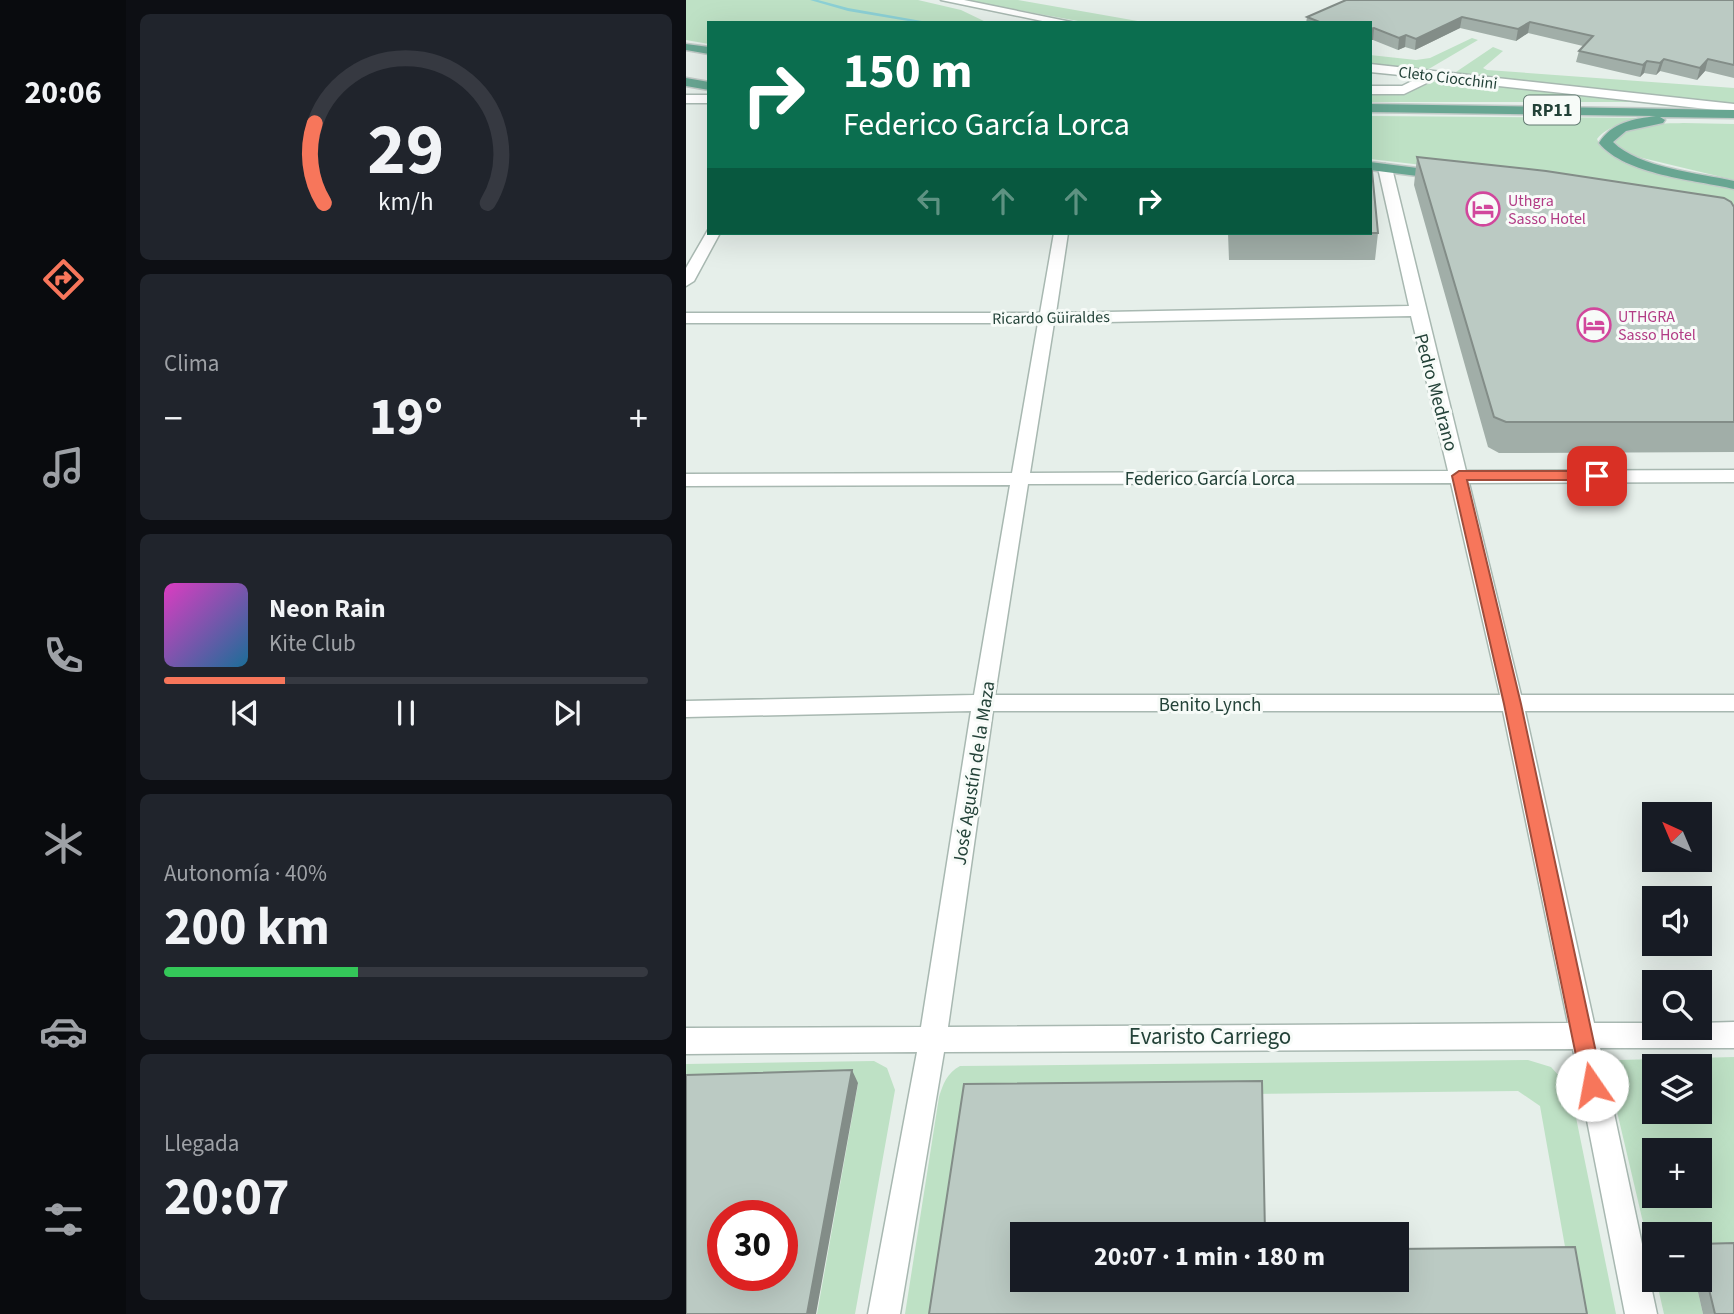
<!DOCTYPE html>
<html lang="es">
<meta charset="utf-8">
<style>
:root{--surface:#171b24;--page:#20242c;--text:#f1f3f6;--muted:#9ea1a6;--line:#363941;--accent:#f7765b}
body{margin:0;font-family:"Source Sans 3",sans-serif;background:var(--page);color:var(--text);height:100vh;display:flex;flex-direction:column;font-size:26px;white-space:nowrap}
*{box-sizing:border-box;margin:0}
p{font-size:23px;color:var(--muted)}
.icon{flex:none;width:38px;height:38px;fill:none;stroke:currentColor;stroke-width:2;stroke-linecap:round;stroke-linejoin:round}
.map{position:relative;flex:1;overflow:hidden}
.drawer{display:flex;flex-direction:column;gap:14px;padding:14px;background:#0d0f14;width:560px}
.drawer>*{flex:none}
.hud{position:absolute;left:21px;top:21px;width:665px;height:214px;border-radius:0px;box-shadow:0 7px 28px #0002;background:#0b6e4f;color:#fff;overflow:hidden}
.needle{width:46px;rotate:316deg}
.tools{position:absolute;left:956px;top:802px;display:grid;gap:14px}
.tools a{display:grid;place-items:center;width:70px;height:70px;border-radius:0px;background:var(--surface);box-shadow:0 7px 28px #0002;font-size:35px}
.speed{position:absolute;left:21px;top:1200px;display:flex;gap:14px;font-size:35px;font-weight:700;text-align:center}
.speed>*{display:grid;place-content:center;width:91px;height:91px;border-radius:50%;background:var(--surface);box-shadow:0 7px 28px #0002;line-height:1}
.speed .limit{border:10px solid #d22;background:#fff;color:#111}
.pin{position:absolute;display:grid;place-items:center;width:60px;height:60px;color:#fff;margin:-30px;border-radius:14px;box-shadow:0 4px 10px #0006}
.me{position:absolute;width:77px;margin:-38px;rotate:348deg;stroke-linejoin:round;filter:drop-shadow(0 0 5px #0008)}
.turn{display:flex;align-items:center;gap:24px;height:147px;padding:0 21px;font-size:32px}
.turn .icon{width:91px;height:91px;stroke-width:2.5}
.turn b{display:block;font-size:49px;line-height:60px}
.lanes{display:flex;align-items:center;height:66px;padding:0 21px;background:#0003;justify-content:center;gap:35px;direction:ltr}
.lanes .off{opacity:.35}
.big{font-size:52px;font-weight:700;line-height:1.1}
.drawer .widget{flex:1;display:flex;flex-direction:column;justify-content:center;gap:10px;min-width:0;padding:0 24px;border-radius:10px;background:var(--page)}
.drawer .dial{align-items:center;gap:0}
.dial svg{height:182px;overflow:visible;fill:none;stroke:var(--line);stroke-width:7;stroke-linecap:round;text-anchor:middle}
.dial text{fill:var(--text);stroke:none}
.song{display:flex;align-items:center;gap:21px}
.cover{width:84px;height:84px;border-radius:10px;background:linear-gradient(135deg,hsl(310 70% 55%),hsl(200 70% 35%))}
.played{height:7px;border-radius:4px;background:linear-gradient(90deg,var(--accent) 25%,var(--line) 25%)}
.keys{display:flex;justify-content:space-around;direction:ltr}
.heat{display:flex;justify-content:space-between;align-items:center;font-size:38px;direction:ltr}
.charge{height:10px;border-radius:5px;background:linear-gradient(90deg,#34c759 40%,var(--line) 0)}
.trip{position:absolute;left:324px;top:1222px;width:399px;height:70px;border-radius:0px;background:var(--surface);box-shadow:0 7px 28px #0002;font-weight:700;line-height:70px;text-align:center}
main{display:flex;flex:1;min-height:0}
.menu{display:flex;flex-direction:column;width:126px;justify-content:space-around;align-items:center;background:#090b0e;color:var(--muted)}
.menu .icon{width:49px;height:49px}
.menu .selected{color:var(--accent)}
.menu b{font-size:32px;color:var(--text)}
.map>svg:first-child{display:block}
.green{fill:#bee1c5;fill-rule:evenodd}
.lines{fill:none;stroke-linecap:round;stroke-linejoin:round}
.stream{fill:#8cd0d5;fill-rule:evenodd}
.street-casing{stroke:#a8b8b1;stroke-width:3}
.primary-casing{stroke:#c1cac7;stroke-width:3}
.street{fill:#fff;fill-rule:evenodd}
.primary{fill:#68a692;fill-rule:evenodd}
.wall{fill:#a1aea8}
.shaded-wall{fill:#838d88}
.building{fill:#bbcac3;stroke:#838d88;stroke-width:2;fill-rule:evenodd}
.route{fill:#f7765b;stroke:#a14d3b;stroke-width:2}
.labels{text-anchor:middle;stroke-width:6;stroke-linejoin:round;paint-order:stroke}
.far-street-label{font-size:16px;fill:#234238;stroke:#f7fbf8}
.far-hotel-label{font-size:16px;fill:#b23c85;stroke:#f7fbf8;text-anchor:start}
.shield{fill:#f7fbf8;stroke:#637a72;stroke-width:2}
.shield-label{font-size:18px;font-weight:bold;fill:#234238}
.street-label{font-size:19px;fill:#234238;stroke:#f7fbf8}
.near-street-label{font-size:23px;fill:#234238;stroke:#f7fbf8}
</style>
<main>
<nav class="menu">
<b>20:06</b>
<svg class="icon selected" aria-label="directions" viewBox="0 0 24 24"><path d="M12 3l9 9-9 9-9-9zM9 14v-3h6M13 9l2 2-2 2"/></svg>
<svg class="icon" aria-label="music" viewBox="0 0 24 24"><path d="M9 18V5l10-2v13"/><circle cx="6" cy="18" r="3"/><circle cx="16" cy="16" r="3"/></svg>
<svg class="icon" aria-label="phone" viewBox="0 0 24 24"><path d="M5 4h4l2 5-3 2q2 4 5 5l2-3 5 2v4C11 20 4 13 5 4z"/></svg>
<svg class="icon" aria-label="climate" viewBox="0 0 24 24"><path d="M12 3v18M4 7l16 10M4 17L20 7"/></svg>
<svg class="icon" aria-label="car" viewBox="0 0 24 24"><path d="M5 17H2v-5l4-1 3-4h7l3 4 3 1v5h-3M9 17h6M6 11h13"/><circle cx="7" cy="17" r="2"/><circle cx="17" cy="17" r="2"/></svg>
<svg class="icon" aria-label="filters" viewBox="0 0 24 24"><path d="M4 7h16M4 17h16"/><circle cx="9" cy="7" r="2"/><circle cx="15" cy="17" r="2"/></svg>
</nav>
<section class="drawer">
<div class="widget dial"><svg viewBox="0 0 100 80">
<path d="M14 69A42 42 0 1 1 86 69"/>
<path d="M14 69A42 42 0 0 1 10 34" stroke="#f7765b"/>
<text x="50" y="56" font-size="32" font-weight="700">29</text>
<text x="50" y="72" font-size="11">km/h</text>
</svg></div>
<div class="widget"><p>Clima</p>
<div class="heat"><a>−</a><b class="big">19°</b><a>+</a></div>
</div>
<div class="widget">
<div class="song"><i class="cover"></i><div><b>Neon Rain</b><p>Kite Club</p></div></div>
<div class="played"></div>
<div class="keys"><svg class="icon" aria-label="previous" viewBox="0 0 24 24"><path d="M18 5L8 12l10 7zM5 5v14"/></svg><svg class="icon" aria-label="pause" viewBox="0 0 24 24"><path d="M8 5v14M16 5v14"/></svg><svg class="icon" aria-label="next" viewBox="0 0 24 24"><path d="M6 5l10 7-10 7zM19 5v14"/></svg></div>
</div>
<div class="widget"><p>Autonomía · 40%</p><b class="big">200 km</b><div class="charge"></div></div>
<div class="widget"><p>Llegada</p><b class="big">20:07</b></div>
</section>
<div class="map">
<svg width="1048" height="1314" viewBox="0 0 1048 1314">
<rect width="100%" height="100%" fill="#e6efea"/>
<path class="green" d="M0 0H232L275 10 302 23H23V44L0 40Z
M277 0H332L463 23H403Z
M786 38 792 40 741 70 684 65V55L730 60 744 58Z
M807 47 817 51 797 68 801 70 1048 88V104L865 87 767 74Z
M755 79 967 102H684V94H716Z
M684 116 959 118C942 122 922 125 911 139 916 152 927 157 939 162L1048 190V207L832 176 684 159Z
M997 123 1048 124V180L944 155 937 152 928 142C940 121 977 124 997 123Z
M1048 1057V1254L1013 1255V1234H968V1269L925 1086 926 1072 933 1060ZM968 1066H1013V1111H968ZM968 1150H1013V1195H968Z
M842 1060 865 1067 884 1088 930 1314H891L854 1106 832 1091 282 1097 251 1314H219L253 1097C257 1084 261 1073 274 1066Z
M188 1061 201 1068 209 1090 169 1314H131L172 1084 0 1088V1064Z
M970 1279H1009L1017 1314H978Z"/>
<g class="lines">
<path class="stream" d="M124 0H132L162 8 247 23H234L162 11Z"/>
<defs>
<path id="street" d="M255 0H278L390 23H366Z
M684 64 1048 104V112L749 79 718 94H684V86H716L734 77 684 72Z
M0 95H23V103H0Z
M699 164 706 168 780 471 1048 470V482L783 483 835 695H1048V711H839L908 1023H968V1027H1013V1023L1048 1022V1048H914L971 1314H939L887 1049 258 1052 214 1314H182L231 1052 0 1054V1028L235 1027 285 711 0 717V701L288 695 324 485 0 486V474L326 473 352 323H0V313H354L368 233H382L370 313 723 306 692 168ZM725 316 762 471 344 473 368 323ZM765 483 814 695H309L342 484ZM307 711H817L882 1023 262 1027Z
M22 230 23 233H34L8 281 0 286V268Z"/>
<path id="primary" d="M0 44 23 47V54L0 50Z
M0 78 23 82V90L0 86Z
M684 104 1048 110V118L974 117 979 120 977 123 940 131 927 142C953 168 1013 173 1048 181V189C1010 180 939 175 913 143 926 122 948 119 970 116L684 112Z
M684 162 755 171 762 175 755 179 684 170Z"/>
</defs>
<use href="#street" class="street-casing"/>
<use href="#primary" class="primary-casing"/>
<use href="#street" class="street"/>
<use href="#primary" class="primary"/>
</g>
<path class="wall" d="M1048 0V78L1019 71 1011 80 974 71 970 75 958 73 954 77 890 62 893 51 897 46 842 33 830 41 774 28 729 50 719 47 712 50 687 40 684 23H620L621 17Z
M731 157 1048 207V452L813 453 802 447 728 185Z
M542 233H692L689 260H543Z
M1013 1244 1048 1314H1017L1009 1279H1013Z"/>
<path class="shaded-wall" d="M776 17 774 28 729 50 730 39Z
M844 22 842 33 830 41 832 29Z
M688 28 687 40H684V29Z
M720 35 719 47 712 50 713 38Z
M978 59 974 71 970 75 974 63Z
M1022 59 1019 71 1011 80 1014 68Z
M961 61 958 73 954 77 957 65Z
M166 1070 172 1083 130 1314H121Z"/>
<path class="building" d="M660 0H1048V65L1022 59 1014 68 978 59 974 63 961 61 957 65 893 51 907 36 844 22 832 29 776 17 730 39 720 35 713 38 688 28 684 29V23H636L621 17Z
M731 157 860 171 1038 198 1045 202 1048 207V422H820L808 417Z
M684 171H686L692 233H543H684Z
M166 1070 121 1314H0V1075ZM37 1216H96V1276H37Z
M576 1081 579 1234H336V1279H710V1249L889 1247 901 1314H243L278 1084Z
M1048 1243V1314H1029L1013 1248V1244Z"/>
<path class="route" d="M773 471H911L917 476 911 480H781L835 704 917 1085 914 1092 906 1095 899 1092 896 1085 818 704 766 476Z"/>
<defs>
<symbol id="hotel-ring" viewBox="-11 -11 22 22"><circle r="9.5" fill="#f7fbf8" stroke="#d1479c" stroke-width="1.5"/><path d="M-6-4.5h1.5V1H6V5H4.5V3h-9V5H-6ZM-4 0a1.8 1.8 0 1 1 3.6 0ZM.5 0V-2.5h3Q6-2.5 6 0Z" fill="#d1479c"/></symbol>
</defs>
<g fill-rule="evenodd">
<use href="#hotel-ring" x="778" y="190" width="38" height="38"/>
<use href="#hotel-ring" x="889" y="306" width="38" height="38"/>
</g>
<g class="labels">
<g class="far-street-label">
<text transform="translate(762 77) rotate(7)" y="6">Cleto Ciocchini</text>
<text transform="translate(365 317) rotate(-1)" y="6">Ricardo Güiraldes</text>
</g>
<g class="far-hotel-label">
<text x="822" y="206">Uthgra<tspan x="822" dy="18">Sasso Hotel</tspan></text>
<text x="932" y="322">UTHGRA<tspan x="932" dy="18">Sasso Hotel</tspan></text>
</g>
<rect class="shield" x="838" y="95.5" width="56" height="29" rx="5"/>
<g class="shield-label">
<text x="866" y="116">RP11</text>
</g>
<g class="street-label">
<text transform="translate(751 392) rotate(75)" y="7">Pedro Medrano</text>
<text x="524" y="485">Federico García Lorca</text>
<text x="524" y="711">Benito Lynch</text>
<text transform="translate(287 773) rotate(-81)" y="7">José Agustín de la Maza</text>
</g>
<g class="near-street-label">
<text x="524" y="1044">Evaristo Carriego</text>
</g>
</g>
</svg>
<div class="tools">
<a><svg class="needle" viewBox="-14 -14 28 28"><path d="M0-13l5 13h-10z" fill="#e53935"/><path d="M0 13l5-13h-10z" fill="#9ea1a6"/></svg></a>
<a><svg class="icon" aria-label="sound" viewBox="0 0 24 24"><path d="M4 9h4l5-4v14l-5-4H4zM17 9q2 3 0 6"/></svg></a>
<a><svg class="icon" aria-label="search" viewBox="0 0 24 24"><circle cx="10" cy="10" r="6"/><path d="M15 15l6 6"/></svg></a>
<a><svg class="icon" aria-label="layers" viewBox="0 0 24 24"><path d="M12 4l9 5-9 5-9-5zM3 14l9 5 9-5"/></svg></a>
<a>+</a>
<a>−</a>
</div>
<div class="speed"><div class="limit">30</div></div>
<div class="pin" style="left:911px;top:476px;background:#d93025"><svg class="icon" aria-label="arrive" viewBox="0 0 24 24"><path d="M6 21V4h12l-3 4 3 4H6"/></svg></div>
<svg class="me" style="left:906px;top:1085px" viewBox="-20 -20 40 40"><circle r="19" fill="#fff"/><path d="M0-13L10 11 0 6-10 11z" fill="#f7765b"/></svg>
<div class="trip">20:07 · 1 min · 180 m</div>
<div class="hud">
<div class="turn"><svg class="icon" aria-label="right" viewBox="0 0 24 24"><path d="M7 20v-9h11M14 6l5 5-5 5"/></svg><div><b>150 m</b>Federico García Lorca</div></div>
<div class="lanes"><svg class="icon off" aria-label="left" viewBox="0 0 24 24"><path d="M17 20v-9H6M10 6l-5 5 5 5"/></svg><svg class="icon off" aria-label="ahead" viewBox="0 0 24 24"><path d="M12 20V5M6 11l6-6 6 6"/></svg><svg class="icon off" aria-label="ahead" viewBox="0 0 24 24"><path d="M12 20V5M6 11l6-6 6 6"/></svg><svg class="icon" aria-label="right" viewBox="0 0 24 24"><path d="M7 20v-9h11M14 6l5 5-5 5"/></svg></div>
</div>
</div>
</main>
